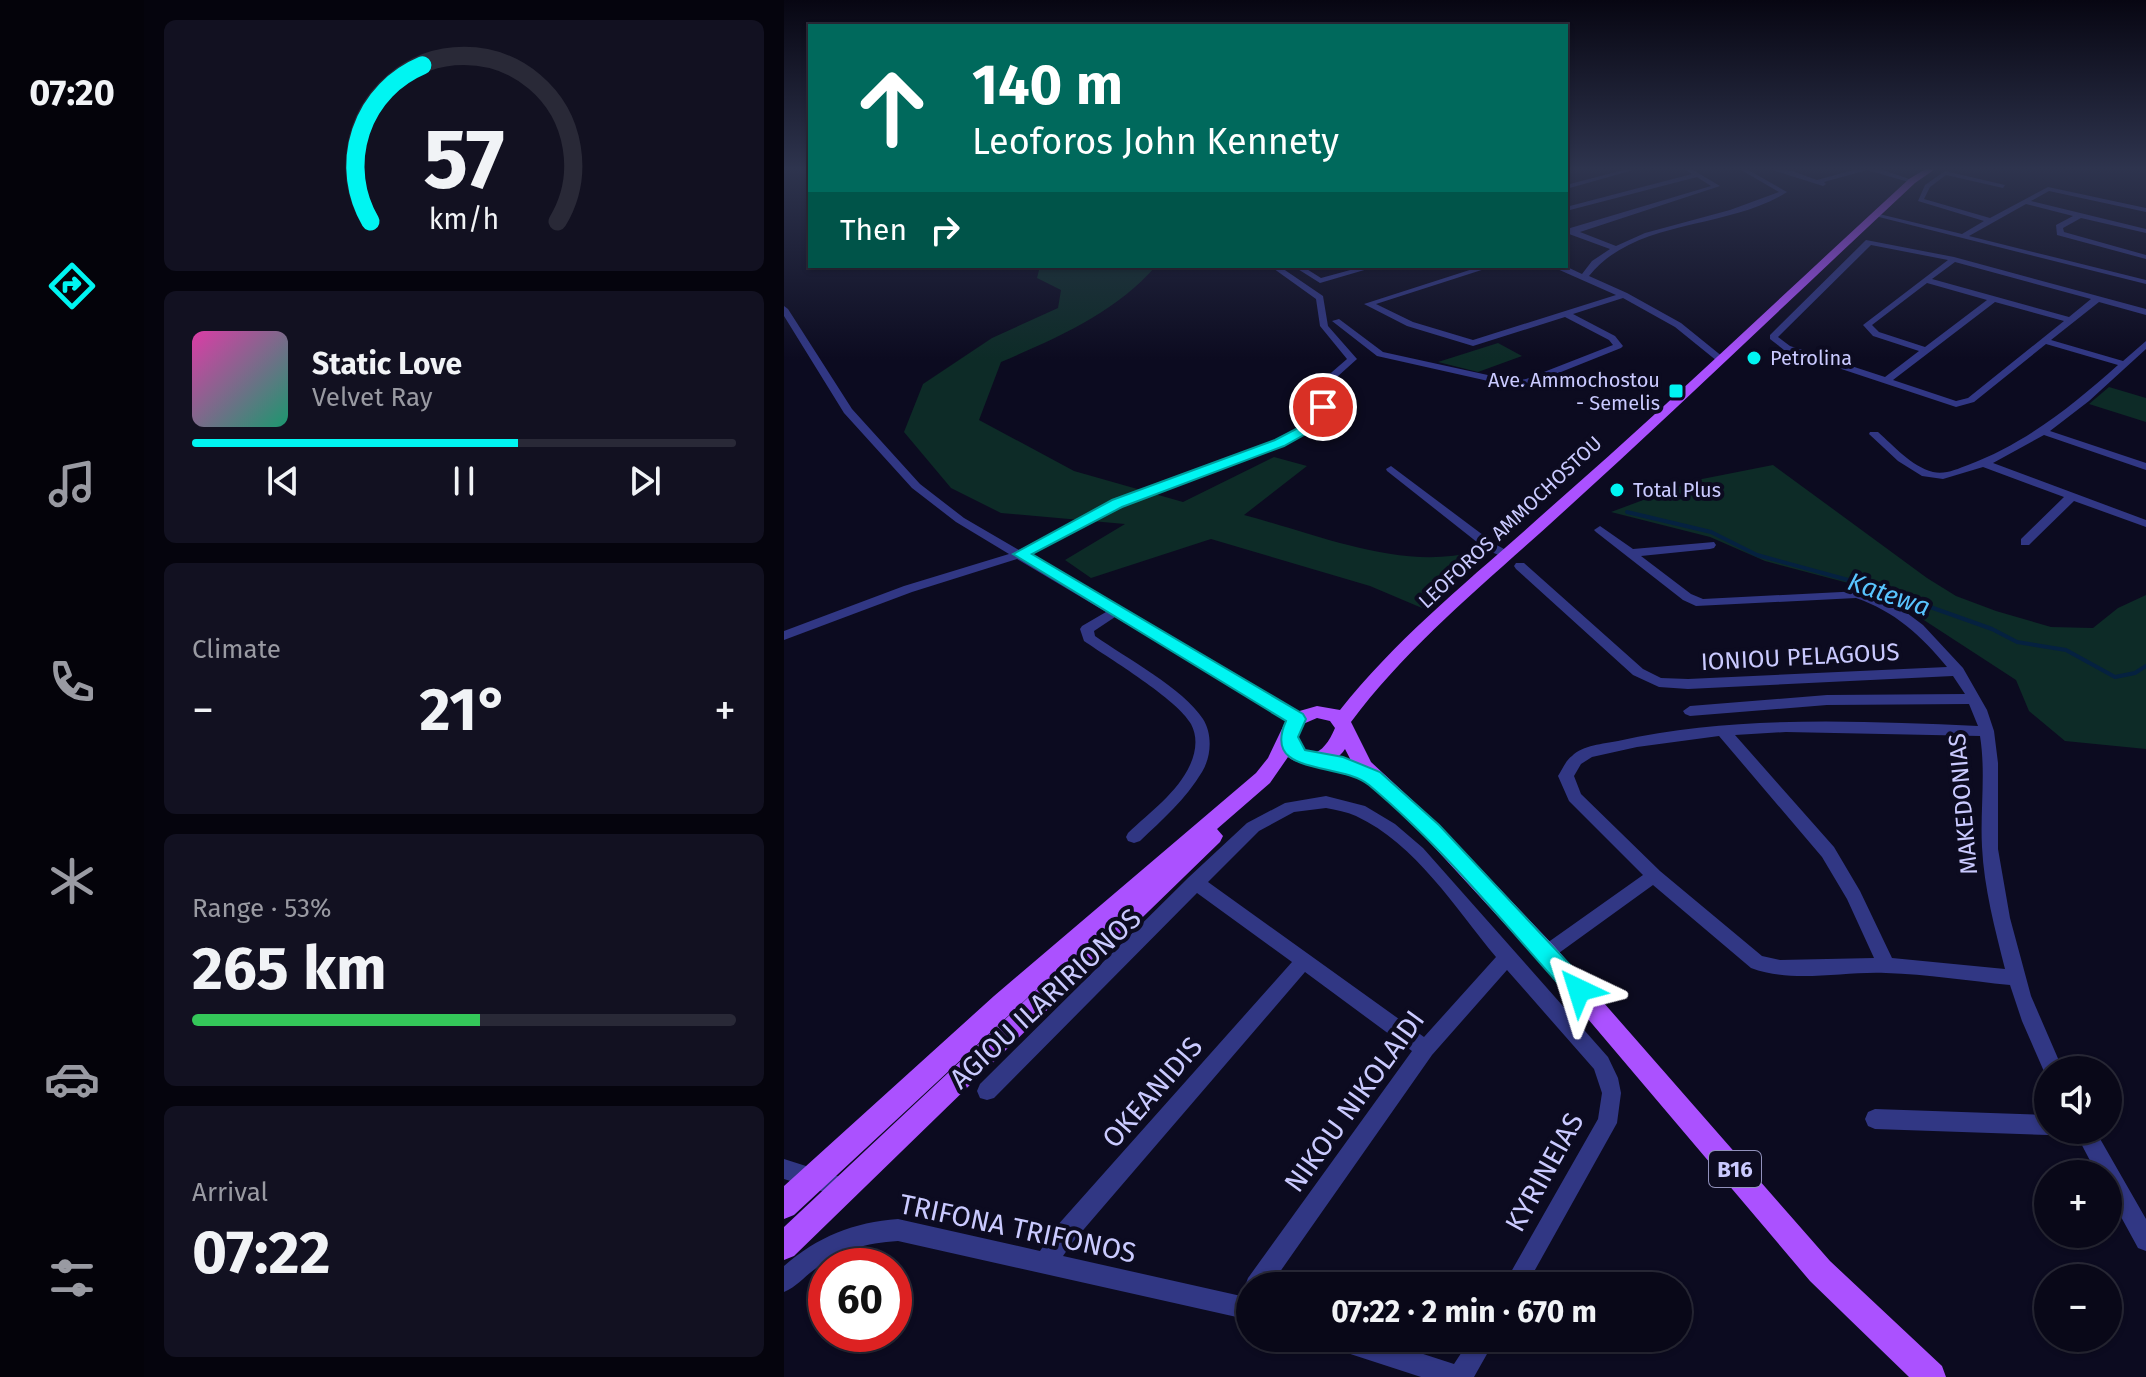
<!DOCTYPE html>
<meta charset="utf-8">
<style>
:root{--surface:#090818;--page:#121121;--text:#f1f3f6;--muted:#999aa2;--line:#292937;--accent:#00f5f2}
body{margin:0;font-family:"Fira Sans",sans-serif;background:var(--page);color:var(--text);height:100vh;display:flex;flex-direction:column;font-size:30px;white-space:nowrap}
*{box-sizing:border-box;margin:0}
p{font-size:26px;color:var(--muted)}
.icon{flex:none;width:44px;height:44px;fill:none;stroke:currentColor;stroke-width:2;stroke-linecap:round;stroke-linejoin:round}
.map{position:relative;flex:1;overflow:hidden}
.sheet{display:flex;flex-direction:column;gap:20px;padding:20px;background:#05040d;width:640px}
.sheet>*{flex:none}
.guide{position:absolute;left:24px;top:24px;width:760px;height:244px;border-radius:0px;box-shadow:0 2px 6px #0004,0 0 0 2px var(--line);background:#00695c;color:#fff;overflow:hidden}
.fabs{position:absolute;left:1250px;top:1056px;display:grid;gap:16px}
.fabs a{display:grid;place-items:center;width:88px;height:88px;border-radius:50%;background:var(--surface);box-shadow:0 2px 6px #0004,0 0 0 2px var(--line);font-size:40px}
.speed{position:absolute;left:24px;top:1248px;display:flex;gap:16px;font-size:40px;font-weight:700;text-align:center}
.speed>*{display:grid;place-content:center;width:104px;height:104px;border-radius:50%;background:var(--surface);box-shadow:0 2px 6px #0004,0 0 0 2px var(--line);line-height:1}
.speed .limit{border:12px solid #d22;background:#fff;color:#111}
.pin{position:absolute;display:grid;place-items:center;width:68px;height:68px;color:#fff;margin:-34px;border:4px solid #fff;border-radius:50%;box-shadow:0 2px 8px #0007}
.me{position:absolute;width:88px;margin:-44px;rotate:319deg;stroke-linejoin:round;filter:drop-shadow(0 0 6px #0008)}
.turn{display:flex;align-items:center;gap:28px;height:168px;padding:0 32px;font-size:36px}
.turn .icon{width:104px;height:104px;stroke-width:2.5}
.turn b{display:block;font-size:56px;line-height:68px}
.then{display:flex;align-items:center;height:76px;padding:0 32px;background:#0003;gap:16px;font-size:30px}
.big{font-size:60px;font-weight:700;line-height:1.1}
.sheet .widget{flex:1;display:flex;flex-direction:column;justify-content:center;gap:12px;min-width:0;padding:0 28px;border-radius:12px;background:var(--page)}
.sheet .dial{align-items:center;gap:0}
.dial svg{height:208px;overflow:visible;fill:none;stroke:var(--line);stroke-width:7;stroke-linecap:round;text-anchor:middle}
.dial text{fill:var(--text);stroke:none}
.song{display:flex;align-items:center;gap:24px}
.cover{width:96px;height:96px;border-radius:12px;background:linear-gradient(135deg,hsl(320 70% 55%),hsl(160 70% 35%))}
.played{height:8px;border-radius:4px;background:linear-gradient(90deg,var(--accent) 60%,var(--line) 60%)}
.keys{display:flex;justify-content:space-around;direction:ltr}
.heat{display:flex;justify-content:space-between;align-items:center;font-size:44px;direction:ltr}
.charge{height:12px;border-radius:6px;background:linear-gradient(90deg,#34c759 53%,var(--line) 0)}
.trip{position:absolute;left:452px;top:1272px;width:456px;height:80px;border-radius:40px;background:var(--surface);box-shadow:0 2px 6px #0004,0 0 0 2px var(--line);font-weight:700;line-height:80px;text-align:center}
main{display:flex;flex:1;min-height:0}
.tabs{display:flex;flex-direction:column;width:144px;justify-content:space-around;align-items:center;background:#04030a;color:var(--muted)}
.tabs .icon{width:56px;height:56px}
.tabs .selected{color:var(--accent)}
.tabs b{font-size:36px;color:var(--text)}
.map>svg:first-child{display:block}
.green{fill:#0d2b27}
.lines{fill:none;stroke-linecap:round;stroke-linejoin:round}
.stream{stroke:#052140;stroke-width:4}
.minor{fill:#313784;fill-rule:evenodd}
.major{fill:#ab51ff;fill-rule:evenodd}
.route{fill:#00f5f2;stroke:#009f9d;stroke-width:2}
.poi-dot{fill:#00f5f2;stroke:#0c0b20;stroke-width:3}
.labels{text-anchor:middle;stroke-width:8;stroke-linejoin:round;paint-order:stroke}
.far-poi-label{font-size:20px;fill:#cacaff;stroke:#0c0b20;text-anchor:start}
.far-street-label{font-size:20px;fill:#cacaff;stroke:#0c0b20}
.shield{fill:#0c0b20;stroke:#9191bc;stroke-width:2}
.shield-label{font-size:22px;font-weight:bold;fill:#cacaff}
.street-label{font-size:24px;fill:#cacaff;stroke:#0c0b20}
.water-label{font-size:26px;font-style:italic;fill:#58c4ff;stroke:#0c0b20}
.near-street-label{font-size:28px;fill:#cacaff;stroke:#0c0b20}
</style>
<main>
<nav class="tabs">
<b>07:20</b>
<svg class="icon selected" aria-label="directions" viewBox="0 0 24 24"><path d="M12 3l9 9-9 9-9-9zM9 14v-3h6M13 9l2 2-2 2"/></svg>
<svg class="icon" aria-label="music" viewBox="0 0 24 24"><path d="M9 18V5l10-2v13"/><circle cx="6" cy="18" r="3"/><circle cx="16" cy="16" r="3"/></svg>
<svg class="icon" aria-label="phone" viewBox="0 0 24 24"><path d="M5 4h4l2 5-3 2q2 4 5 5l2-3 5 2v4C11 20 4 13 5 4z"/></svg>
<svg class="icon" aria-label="climate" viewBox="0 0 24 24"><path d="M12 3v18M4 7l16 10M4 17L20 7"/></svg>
<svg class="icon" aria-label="car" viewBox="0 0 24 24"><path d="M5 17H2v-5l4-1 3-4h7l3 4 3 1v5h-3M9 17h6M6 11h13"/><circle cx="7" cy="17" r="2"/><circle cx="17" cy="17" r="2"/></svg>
<svg class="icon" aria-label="filters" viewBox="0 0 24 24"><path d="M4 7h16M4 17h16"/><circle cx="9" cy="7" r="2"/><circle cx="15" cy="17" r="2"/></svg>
</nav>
<section class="sheet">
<div class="widget dial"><svg viewBox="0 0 100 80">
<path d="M14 69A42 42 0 1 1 86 69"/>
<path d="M14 69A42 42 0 0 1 34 9" stroke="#00f5f2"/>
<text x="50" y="56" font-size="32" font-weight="700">57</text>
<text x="50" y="72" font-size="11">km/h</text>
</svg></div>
<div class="widget">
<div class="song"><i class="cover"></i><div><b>Static Love</b><p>Velvet Ray</p></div></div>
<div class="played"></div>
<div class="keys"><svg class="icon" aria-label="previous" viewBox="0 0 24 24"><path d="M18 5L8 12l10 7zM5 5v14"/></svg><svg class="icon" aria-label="pause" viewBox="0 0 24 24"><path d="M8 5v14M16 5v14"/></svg><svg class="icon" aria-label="next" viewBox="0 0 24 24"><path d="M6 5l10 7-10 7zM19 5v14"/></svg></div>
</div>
<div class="widget"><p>Climate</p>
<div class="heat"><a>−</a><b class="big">21°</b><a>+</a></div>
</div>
<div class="widget"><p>Range · 53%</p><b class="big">265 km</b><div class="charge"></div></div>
<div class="widget"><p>Arrival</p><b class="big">07:22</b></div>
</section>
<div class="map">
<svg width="1362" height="1377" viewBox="0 0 1362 1377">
<rect width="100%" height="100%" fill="#0c0b20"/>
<path class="green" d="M256 266H372C331 313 273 338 217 362L195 420 290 471 399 502 490 457 523 466 460 515C533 534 618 572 693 551L638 608 586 586 427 539 307 578 281 560 341 524 217 513 167 488 120 432 139 384 208 338 274 308 277 290 253 278Z
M714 343 738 356 694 372 654 362Z
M1325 387 1362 398V422L1305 404Z
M989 465 1143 578 1172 596 1212 611 1267 627 1309 628 1334 608 1362 595V749L1281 741 1245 711 1232 680 1106 598 1068 584 981 561 926 537 827 512 913 480Z"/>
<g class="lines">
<path class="stream" d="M843 512 927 532 973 555 1090 587 1208 629 1233 642 1282 650 1331 677 1351 673 1362 666"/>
<path class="minor" d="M851 167H860L782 189V185Z
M897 167H904L936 186 796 232 832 246 861 233 946 210 995 192 952 167H959L1003 192C943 230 851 218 805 276L843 293 897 323 939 357V361H933L891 327 839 298 789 314 831 336 839 346 837 348 747 384 731 387 593 356 548 321 555 319 599 352 731 381 742 379 829 345 825 340 781 317 689 346 623 326 580 304 698 266H710L592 304 629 322 689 340 832 295 771 268 770 266H781L798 274 808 261 826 249 785 234 783 229 927 186 913 177 782 211V207L908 174Z
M985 167 1008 171 1033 180 1080 167H1090L1131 181 1128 183 1083 170 1040 182 1042 184 1039 186 985 169Z
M1161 171 1221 185 1219 188 1162 175 1146 187 1140 199 1206 218 1264 187 1362 208V212L1265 191 1247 201 1362 229V233L1297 218 1279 228 1280 232 1362 255V259L1273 235 1272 225 1289 216 1242 204 1185 236 1362 280V284L1087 215 1091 213 1178 234 1200 221 1134 201 1141 185Z
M1082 240 1170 257 1362 309V315L1315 302 1267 340 1339 361 1362 341V349L1305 401 1266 431 1362 463V470L1260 435 1209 463 1362 520V527L1290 501 1245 545H1237V539L1280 497 1199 467 1159 479 1138 476 1114 461 1085 434 1086 432H1094C1110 446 1127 466 1149 472 1161 475 1173 469 1184 465 1242 443 1288 406 1334 365L1262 344 1190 402 1172 407 1000 350 986 339V335ZM1087 245 1164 260 1079 325 1089 336 1135 351 1101 377 1006 346 994 337ZM1171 262 1307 299 1285 317 1148 279ZM1143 283 1203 300 1141 347 1095 332 1088 325ZM1211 302 1280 321 1184 398 1172 401 1109 380Z
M486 266H495L539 296 544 326 573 359 543 386 544 407 539 418 526 431 500 445 337 505 244 555 332 607H339L340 611 517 715 519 719 517 723H507L331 617 310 631 311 636C342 658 399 688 419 719 429 735 427 757 418 772 402 799 378 820 356 841L350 843 344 841 342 837 344 833C365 813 394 792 406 765 412 752 414 737 407 724 393 699 326 659 300 641L296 629 298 626 322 612 233 559 128 592 0 640V631L120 586 225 554 172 522 128 488 60 413 0 316V306L4 309 68 409 136 484 180 518 235 550 329 501 492 441 518 427 530 415 534 407 533 385 563 359 536 326 532 299Z
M509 266H518L537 278 581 266H594L536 283Z
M607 466 711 544 729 554 727 557H719L703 550 603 471 602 469Z
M816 526 849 549 930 542 932 545 930 548 926 549 857 556 907 594 919 599 1077 591 1098 598 1119 610 1139 625 1179 668 1203 710 1210 731 1214 763V849L1226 918 1247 996 1279 1070H1264V1077L1262 1076 1238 1021 1226 985C1185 981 1143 974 1102 973 1058 971 1010 984 967 968L869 885 768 958 762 961 756 958 753 953 756 948 859 875 785 801 774 776C778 770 782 760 788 756 799 745 819 744 834 741 952 715 1074 721 1194 726L1185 704 1043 705 906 716 901 714 899 711 906 706 1043 695 1181 694 1169 676 904 689 875 687 849 675 732 569 730 566 732 563H740L859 669 877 678 904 679 1163 667C1138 636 1110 611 1072 598L912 606 899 600 812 532 810 530ZM1002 732 1196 736C1202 773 1196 810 1198 847 1200 888 1211 929 1221 969L1108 958 1076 891 1050 847 951 735ZM935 736 1038 857 1063 899 1090 958 996 960 978 956 876 871 797 794 790 776 797 764 808 757 853 747Z
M542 796 581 806 611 824 639 848 824 1057 834 1078 837 1093 833 1123 742 1286H719L814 1119 818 1093 810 1069 723 970 648 1055 486 1286H466V1295L461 1286 464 1278 628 1051 521 972 288 1243 279 1256 466 1298V1320L114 1241C82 1243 56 1250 31 1269 20 1277 12 1287 0 1292V1266C33 1237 70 1222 114 1219L256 1251 272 1227 508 962 413 893 210 1098 203 1100 196 1098 193 1091 196 1084 405 877 463 823 501 803ZM542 808C552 810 563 812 572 816 632 844 671 908 712 957L640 1037 424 882 475 831 510 812Z
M1091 1109 1264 1115V1130H1272L1264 1135 1091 1129 1084 1126 1081 1119 1084 1112Z
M1290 1130H1311L1362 1219V1251L1354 1248 1324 1193V1174H1313Z
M0 1159 69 1181 73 1188 69 1195 62 1199 0 1179Z
M542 1338H590L670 1364 687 1338H712L690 1377H637L554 1350 546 1346Z"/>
<path class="major" d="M1145 167H1154L1131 183C1013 293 897 405 777 514 705 580 626 643 567 722L587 762 655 825 770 946 1046 1261 1158 1366 1162 1377H1125L1026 1281 754 960 641 837 573 772 561 749C549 768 521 769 504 757L486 783 433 829 439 836 436 842 10 1256 0 1260V1227L281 963 10 1215 0 1219V1186L210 996 472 773 484 758 505 714 533 706 556 710C616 634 694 573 766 508 888 401 1005 289 1125 179ZM533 718 546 721 551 728C542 750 525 767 512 735L519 724Z"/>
</g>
<linearGradient id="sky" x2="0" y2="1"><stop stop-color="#070612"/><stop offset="0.47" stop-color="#2e344e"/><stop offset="1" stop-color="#2e344e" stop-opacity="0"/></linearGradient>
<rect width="1362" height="359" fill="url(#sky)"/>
<path class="route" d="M534 404 545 407 527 431 500 446 338 507 248 554 519 714 522 719 514 737 521 750 559 757 596 772 655 825 803 983 807 990 803 998 795 1001 787 998C722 926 660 848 585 785 556 761 477 777 502 721L229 554 328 500 491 440 518 426Z"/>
<g class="poi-dot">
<circle cx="970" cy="358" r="8"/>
<rect x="884" y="383" width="16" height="16" rx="4"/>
<circle cx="833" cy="490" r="8"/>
</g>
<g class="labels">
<g class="far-poi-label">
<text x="986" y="365">Petrolina</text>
<text x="876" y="387" text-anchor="end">Ave. Ammochostou<tspan x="876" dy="23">- Semelis</tspan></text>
<text x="849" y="497">Total Plus</text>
</g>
<g class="far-street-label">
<text transform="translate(726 522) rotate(-43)" y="7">LEOFOROS AMMOCHOSTOU</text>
</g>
<rect class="shield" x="925" y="1151" width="52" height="36" rx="6"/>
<g class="shield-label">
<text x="951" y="1177">B16</text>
</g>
<g class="street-label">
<text transform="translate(1016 657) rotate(-3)" y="8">IONIOU PELAGOUS</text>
<text transform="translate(1179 804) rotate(-95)" y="8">MAKEDONIAS</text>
</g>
<g class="water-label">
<text transform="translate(1105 594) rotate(19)" y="9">Katewa</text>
</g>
<g class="near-street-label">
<text transform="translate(261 998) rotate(-43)" y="10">AGIOU ILARIRIONOS</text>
<text transform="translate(368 1092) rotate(-49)" y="10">OKEANIDIS</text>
<text transform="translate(570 1101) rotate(-54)" y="10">NIKOU NIKOLAIDI</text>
<text transform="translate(760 1172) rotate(-61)" y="10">KYRINEIAS</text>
<text transform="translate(234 1228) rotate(12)" y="10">TRIFONA TRIFONOS</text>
</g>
</g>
</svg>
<div class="fabs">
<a><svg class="icon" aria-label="sound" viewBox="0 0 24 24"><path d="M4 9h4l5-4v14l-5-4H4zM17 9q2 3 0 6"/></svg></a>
<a>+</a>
<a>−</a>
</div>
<div class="speed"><div class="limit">60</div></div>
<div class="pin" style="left:539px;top:407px;background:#d93025"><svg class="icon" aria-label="arrive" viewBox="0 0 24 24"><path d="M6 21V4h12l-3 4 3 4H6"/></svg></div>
<svg class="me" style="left:795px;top:990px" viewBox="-20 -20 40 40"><path d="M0-17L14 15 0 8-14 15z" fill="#00f5f2" stroke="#fff" stroke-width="4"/></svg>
<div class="trip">07:22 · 2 min · 670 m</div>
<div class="guide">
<div class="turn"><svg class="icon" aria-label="ahead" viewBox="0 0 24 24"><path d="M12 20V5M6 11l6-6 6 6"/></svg><div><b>140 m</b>Leoforos John Kennety</div></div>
<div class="then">Then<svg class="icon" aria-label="right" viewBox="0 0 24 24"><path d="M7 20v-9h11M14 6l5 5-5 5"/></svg></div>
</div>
</div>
</main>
